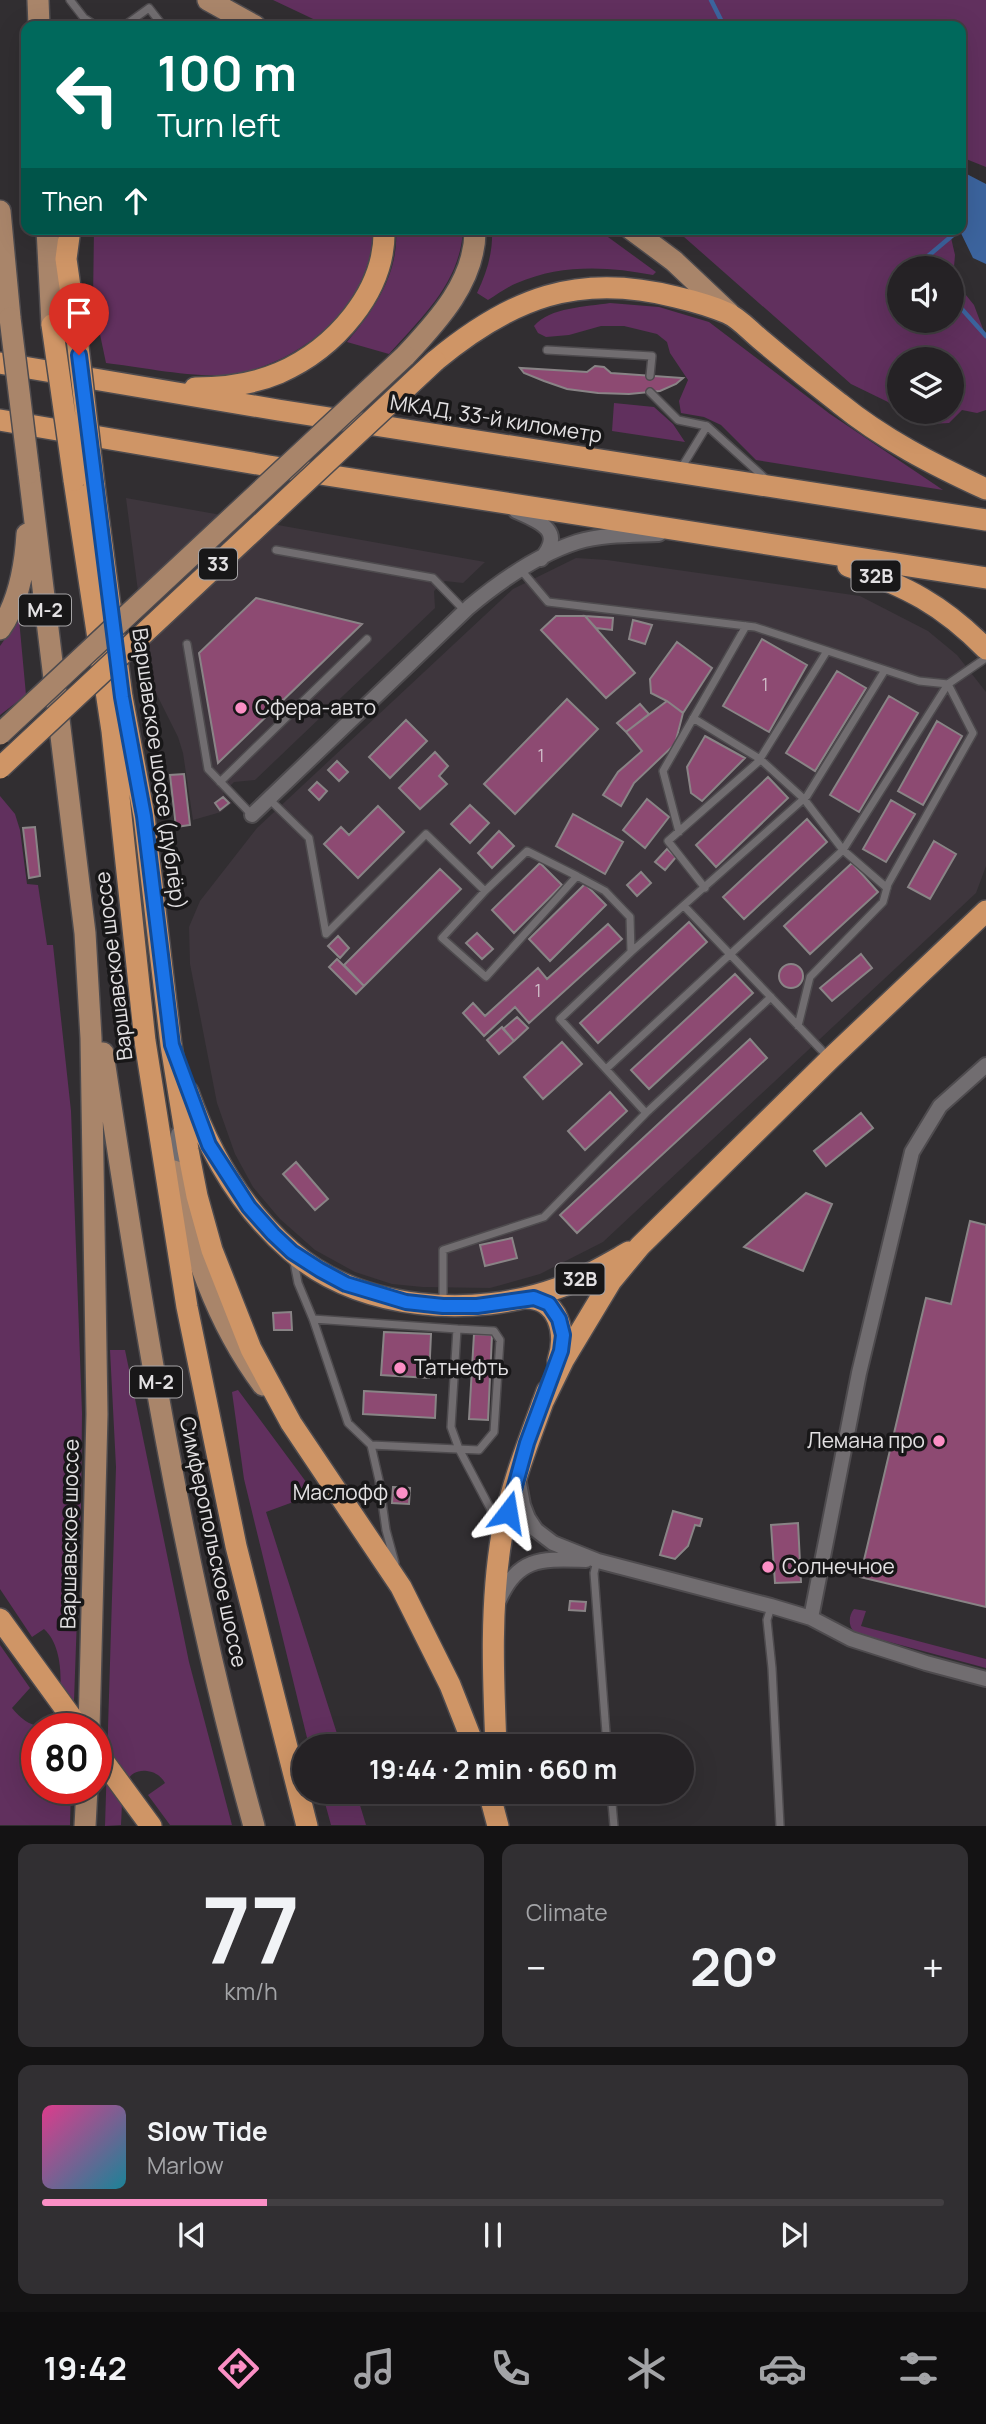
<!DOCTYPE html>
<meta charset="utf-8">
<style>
:root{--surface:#252225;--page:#312f32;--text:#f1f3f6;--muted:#a3a4a7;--line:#423f42;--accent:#fb8fc5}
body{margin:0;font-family:Manrope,sans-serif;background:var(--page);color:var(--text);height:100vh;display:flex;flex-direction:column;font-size:26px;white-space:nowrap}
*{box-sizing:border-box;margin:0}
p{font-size:23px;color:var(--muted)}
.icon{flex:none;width:38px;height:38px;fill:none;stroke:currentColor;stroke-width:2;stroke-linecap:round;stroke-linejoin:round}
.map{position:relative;height:1826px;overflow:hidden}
.details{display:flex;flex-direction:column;gap:18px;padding:18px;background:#141314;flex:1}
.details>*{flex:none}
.top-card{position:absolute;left:21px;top:21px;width:945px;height:214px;border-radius:14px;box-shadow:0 7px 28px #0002,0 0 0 2px var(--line);background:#00695c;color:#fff;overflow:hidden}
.tools{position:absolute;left:887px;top:256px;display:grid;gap:14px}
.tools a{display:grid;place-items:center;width:77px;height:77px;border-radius:50%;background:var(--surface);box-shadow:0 7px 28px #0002,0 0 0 2px var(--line);font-size:35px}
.speed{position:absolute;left:21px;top:1713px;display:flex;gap:14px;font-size:35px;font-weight:700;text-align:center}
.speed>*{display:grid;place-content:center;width:91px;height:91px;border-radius:50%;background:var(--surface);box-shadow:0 7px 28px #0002,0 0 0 2px var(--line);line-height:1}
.speed .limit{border:10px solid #d22;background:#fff;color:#111}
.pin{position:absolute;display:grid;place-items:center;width:60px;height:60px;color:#fff;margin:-72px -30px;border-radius:50% 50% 50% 0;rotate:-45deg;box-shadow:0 0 7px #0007}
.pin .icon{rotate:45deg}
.me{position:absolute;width:77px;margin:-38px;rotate:14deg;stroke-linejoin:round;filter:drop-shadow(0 0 5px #0008)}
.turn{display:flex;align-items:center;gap:24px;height:147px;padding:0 21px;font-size:32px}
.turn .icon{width:91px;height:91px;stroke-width:2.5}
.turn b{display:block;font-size:49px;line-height:60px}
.then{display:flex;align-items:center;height:66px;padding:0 21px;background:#0003;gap:14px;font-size:26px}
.big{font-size:52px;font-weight:700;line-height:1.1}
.details .widget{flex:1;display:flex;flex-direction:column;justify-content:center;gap:10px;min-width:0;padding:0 24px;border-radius:14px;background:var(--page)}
.details .dial{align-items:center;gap:0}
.dial b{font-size:91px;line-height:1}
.song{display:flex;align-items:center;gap:21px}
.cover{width:84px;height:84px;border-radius:10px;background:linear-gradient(135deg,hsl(330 70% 55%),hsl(190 70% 35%))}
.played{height:7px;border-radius:4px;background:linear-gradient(90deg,var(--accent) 25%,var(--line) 25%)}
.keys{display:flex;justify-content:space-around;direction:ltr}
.heat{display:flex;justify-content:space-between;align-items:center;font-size:38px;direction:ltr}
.details .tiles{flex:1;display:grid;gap:18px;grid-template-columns:1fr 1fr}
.widget:last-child{grid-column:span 2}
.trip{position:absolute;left:292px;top:1734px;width:402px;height:70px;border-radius:35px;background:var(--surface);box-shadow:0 7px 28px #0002,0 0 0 2px var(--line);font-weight:700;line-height:70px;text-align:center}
.tab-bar{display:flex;height:112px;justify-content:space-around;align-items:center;background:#0f0e0f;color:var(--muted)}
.tab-bar .icon{width:49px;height:49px}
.tab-bar .current{color:var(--accent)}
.tab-bar b{font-size:32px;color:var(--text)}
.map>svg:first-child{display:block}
.built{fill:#3e363d}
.green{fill:#61305e;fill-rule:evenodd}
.water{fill:#3c649e}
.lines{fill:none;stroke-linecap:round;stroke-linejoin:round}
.stream{stroke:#3c649e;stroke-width:4.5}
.building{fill:#8d4a72;stroke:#898486;stroke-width:2}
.lane-casing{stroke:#4e4b4e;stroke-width:10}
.street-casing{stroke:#4e4b4e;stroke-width:18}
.primary-casing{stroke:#4e4b4e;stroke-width:24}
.highway-casing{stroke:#4e4b4e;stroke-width:24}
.lane{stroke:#716d70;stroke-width:7}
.street{stroke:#716d70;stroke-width:14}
.primary{stroke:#a9856a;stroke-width:21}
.highway{stroke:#cf9566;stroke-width:21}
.primary-bridge-casing{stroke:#4e4b4e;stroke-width:24;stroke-linecap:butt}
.highway-bridge-casing{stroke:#4e4b4e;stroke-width:24;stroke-linecap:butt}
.primary-bridge{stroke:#a9856a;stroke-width:21}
.highway-bridge{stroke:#cf9566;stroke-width:21}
.route-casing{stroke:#114b97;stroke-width:18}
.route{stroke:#1a73e8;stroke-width:12}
.poi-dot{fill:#fb8fc5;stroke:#181718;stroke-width:2.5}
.labels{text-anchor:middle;stroke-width:7;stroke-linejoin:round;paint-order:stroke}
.number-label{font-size:18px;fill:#cebbc7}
.shield{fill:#181718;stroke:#a6a4a6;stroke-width:2}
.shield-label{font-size:19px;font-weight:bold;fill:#e3e1e3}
.street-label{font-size:21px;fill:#e3e1e3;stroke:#181718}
.poi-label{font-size:21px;fill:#e3e1e3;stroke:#181718;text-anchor:start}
</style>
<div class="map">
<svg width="986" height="1826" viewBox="0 0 986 1826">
<rect width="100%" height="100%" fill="#312e31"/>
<path class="built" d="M126 498 485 562 463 583 445 581 440 585 434 591 435 608 255 780 234 782 223 793 232 803 221 812 193 820 183 753 178 737 154 689 148 669Z
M576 558 607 560 860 596 928 631 957 655 986 692V866L976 893 603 1242 540 1274 490 1288 423 1287 392 1284 355 1272 315 1250 280 1219 253 1187 235 1154 217 1103 190 964 189 927 200 901 257 828 513 589Z"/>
<path class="green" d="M273 0H986V167L961 157V26H328Z
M94 229H373C373 301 307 359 240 373 207 381 142 367 106 363L93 301Z
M396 229H463C461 282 422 317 389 354L347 342C374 310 399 274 396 229Z
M492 229H597L656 272 653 275C608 266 560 264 517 283 507 287 498 294 488 300L477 293C487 272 493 253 492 229Z
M675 229H949L955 255 953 279 974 305 986 337V410L977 413 962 410 949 423 930 424 904 416 888 402 851 384ZM900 268H952V320H900ZM900 359H952V411H900Z
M610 303 659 307 709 322 830 414 943 490 756 460 721 425 704 417 681 413 679 401 688 380 670 353 667 342 657 334 624 326H601L569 335 546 337 538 333 534 326C550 307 586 307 610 303Z
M614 403 654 407 673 424 685 442 612 431Z
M19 619 26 695 0 715V646Z
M0 796 15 814 20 830 27 884 38 885 47 945H53L71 1111 82 1413 81 1505 73 1729H37V1788L71 1789 70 1825H0V1645L30 1688 12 1708C24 1723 42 1735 57 1716 62 1690 65 1648 44 1629L32 1637 0 1589Z
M110 1350H125L189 1662 232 1825H170L148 1795 165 1783C161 1776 155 1772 147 1771 118 1768 123 1807 121 1825L105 1826 116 1467Z
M238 1390 315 1494 266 1512 341 1746H309L244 1479 232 1392Z
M854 1609 866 1611 861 1626 986 1659V1668L856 1633C848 1628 848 1616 854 1609Z
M322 1792H356L366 1825H331Z"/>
<path class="water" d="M961 171 986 184V264L973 258 959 229H961Z"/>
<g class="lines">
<path class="stream" d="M711 0 724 26
M926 268 921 262 960 229
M952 298 986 336"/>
</g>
<path class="building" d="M595 366 604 367 611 373 683 378 676 384 660 391 629 394 598 393 567 389 544 381 524 373 520 368 587 372Z
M256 598 362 624 218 763 199 653Z
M556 616H585L635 673 606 698 541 630Z
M585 616 613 618 612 630 596 628Z
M633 620 652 625 645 644 629 639Z
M762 639 807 665 769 732 723 706Z
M677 642 712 668 683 713 667 701 651 693 650 679Z
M837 671 866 688 815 771 786 753Z
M889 696 918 713 859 812 830 795Z
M567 699 598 729 515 814 484 784Z
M667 701 683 713 675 744 634 783 621 806 603 795 618 772 642 751 626 732Z
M640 704 649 714 626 732 617 723Z
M406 720 427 741 390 778 369 757Z
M937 721 962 736 923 805 898 791Z
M705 736 745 758 702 801 691 793 687 767Z
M435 752 448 766 439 776 447 784 420 809 399 788Z
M337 761 348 772 339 781 328 770Z
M184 774 190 825 176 827 170 775Z
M768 777 788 798 716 867 696 845Z
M317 782 327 791 319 800 309 790Z
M223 797 229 803 220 810 215 803Z
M647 799 669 817 645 848 623 830Z
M891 800 915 814 886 862 863 849Z
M470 805 489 823 470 843 451 824Z
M378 806 404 832 358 878 324 844 341 827 349 835Z
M573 814 623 842 605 874 556 846Z
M807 819 827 842 744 919 723 897Z
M35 827 40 876 29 878 23 828Z
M499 831 514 846 492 868 478 853Z
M934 841 956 854 930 899 908 887Z
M667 849 676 857 665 870 655 862Z
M540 863 562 885 514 933 492 910Z
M852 863 878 892 810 954 784 926Z
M440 869 461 889 364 986 344 965Z
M641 872 651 883 637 896 627 885Z
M585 884 606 905 550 961 529 939Z
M689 922 707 942 598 1043 580 1023Z
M608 924 622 939 529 1023 515 1007 484 1036 463 1013 473 1003 485 1016 538 968 547 979Z
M477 933 493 949 482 959 466 943Z
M338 936 349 948 340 958 328 946Z
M861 954 872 968 832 1001 820 988Z
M337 959 364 986 356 994 329 967Z
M779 976a12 12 0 1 1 24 0a12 12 0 1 1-24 0Z
M735 974 753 993 649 1089 631 1070Z
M517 1017 528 1028 514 1041 503 1029Z
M502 1027 514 1041 499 1054 487 1040Z
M750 1039 767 1058 577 1233 560 1215Z
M562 1042 582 1064 543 1099 524 1077Z
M610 1092 627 1111 585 1150 568 1131Z
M861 1113 873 1128 826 1166 814 1151Z
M296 1162 328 1199 315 1210 283 1174Z
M806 1193 832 1204 803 1271 744 1247Z
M970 1221 986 1225V1607L860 1577 926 1298 951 1304Z
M512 1238 517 1258 485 1266 480 1245Z
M291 1312 292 1330H274L273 1313Z
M384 1332 431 1334 429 1378 381 1375Z
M474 1334 492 1335 488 1420 469 1419Z
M364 1391 436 1395 435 1418 363 1414Z
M393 1487 410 1488 409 1504 392 1503Z
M673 1511 702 1519 700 1526 695 1525 688 1546 675 1559 660 1555Z
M798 1523 801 1582 775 1583 771 1525Z
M570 1601 586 1602 585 1611 569 1610Z"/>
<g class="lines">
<defs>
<path id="lane" d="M70 0 84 18 96 26
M124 26 149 8 163 26
M547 350 652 356 650 376
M650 392 678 420 707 426 767 480
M680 470 707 426
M276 550 433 578 465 611
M521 570 548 602 755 627 919 681 948 684 986 658
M187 644 208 769 252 815
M693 718 760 759 804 799 843 850 887 888
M220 782 367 639
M269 799 309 838 326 934 426 834 485 891 442 938 486 977 577 876 527 851 485 891
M679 832 663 771 746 626
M705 888 668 841 758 762 827 651
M684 906 829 1058
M631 952 807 796 885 670
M798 1026 810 977 883 902 888 884 973 733 948 684
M606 1069 843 850 948 684
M646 1113 771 997
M293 1257 298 1283 313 1319 348 1423 371 1445 379 1480 386 1530 395 1563
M443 1301V1250L544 1217 646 1113 560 1019 631 952 630 917 605 891 577 876
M313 1319 457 1329 451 1427 459 1449 499 1525
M371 1445 479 1450 494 1432 500 1340 494 1331 457 1329
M597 1561 594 1573 607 1746
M771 1607 767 1620 772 1668 780 1826
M611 1792 614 1826"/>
<path id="street" d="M516 511C539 521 566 531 541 559
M252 815 469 607C499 582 539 554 577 542 603 534 632 535 659 534
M177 1180 178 1134
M518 1478 523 1505 528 1518 536 1530 553 1543 598 1561 771 1606 811 1618 851 1639 926 1663 986 1679
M499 1600C518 1556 543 1559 586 1560
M811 1618 859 1373 912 1152 940 1106 986 1065"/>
<path id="primary" d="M38 0 39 26
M208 0 255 26
M0 211 10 318
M47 229 52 325
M631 229 674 261 729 313
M405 356C438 321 476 280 475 229
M29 473 85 933 91 1038 97 1414 89 1729
M0 629C19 602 25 567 27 534
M103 1053C142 1312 183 1572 254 1826
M174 1171C192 1247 215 1321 263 1385
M85 1826 87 1788"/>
<path id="highway" d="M70 229 66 259 76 329
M435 361C511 298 578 272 676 297 693 301 711 306 727 313 739 318 750 331 760 339 786 361 812 382 839 403 883 439 934 465 986 489
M0 363 278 410 986 520
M195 388C223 388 253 384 279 373 334 349 386 292 384 229
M0 420 269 466 986 578
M74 480 112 731 145 1041 187 1307 236 1546 307 1826
M94 484 122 697 144 816 171 1045 188 1150 197 1196 212 1250 251 1349 291 1423 401 1587 450 1685 474 1746
M848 566C906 586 943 605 986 649
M188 1092C209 1152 242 1209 291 1251 361 1311 473 1319 558 1288 583 1279 606 1265 629 1252
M524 1298C559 1297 567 1333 558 1361
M542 1404 564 1359 611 1281 640 1246 830 1059 986 911
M0 1619 80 1729
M496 1746C493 1675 490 1604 502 1534 511 1484 530 1438 547 1391
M96 1751 151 1826
M489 1792 498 1826"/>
</defs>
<use href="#lane" class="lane-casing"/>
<use href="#street" class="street-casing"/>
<use href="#primary" class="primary-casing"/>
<use href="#highway" class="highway-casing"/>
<use href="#lane" class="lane"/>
<use href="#street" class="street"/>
<use href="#primary" class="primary"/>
<use href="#highway" class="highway"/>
<defs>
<path id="primary-bridge" d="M10 318 29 473
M0 734 405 356"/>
<path id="highway-bridge" d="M52 325 74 480
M76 329 94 484
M0 768 435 361"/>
</defs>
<use href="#primary-bridge" class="primary-bridge-casing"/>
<use href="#highway-bridge" class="highway-bridge-casing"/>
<use href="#primary-bridge" class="primary-bridge"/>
<use href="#highway-bridge" class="highway-bridge"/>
</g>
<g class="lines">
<defs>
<path id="route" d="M79 355 122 697 144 816 172 1045 209 1145 249 1207 273 1234 292 1252 320 1270 346 1284 406 1302 443 1306H477L534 1298 549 1304 559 1319 563 1335 561 1351 527 1443 508 1512"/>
</defs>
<use href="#route" class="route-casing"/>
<use href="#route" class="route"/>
</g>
<g class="poi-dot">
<circle cx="241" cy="708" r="7"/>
<circle cx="400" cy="1368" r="7"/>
<circle cx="939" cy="1441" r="7"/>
<circle cx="402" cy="1493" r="7"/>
<circle cx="768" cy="1567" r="7"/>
</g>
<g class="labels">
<g class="number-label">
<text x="765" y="691">1</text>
<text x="541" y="762">1</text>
<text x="538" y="997">1</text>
</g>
<g class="shield">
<rect x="199" y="548.5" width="38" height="31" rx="5"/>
<rect x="851.5" y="560.5" width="49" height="31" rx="5"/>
<rect x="19" y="594.5" width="52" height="31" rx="5"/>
<rect x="555.5" y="1263.5" width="49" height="31" rx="5"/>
<rect x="130" y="1366.5" width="52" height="31" rx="5"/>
</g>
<g class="shield-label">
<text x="218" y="571">33</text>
<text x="876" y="583">32B</text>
<text x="45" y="617">М-2</text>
<text x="580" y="1286">32B</text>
<text x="156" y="1389">М-2</text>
</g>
<g class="street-label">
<text transform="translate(496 419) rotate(9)" y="7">МКАД, 33-й километр</text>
<text transform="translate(159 769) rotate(82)" y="7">Варшавское шоссе (дублёр)</text>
<text transform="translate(114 966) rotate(-97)" y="7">Варшавское шоссе</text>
<text transform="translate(70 1534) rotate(-89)" y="7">Варшавское шоссе</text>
<text transform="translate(213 1542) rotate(78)" y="7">Симферопольское шоссе</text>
</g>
<g class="poi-label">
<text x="255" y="715">Сфера-авто</text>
<text x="414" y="1375">Татнефть</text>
<text x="925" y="1448" text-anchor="end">Лемана про</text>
<text x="388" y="1500" text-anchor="end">Маслофф</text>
<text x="782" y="1574">Солнечное</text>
</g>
</g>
</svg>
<div class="tools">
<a><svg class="icon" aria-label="sound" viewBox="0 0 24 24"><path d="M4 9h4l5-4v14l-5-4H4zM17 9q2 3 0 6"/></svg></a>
<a><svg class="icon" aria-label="layers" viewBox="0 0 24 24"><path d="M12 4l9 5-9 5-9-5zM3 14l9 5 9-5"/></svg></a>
</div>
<div class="speed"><div class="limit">80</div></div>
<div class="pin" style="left:79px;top:355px;background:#d93025"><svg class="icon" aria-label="arrive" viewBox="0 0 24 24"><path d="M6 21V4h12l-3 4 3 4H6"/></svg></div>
<svg class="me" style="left:508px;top:1512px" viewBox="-20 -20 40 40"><path d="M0-17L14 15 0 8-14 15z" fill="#1a73e8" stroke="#fff" stroke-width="4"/></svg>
<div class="trip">19:44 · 2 min · 660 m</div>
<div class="top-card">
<div class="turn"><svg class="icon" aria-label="left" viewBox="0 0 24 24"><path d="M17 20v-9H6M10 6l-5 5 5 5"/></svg><div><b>100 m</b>Turn left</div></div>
<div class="then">Then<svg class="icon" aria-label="ahead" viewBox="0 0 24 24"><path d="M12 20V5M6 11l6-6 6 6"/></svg></div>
</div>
</div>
<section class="details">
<div class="tiles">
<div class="widget dial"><b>77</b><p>km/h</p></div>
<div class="widget"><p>Climate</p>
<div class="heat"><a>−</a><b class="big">20°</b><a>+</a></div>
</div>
<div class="widget">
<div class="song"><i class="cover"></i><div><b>Slow Tide</b><p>Marlow</p></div></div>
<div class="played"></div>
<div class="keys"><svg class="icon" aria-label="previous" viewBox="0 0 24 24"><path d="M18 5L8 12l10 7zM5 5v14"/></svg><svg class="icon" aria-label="pause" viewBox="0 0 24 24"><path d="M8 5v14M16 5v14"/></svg><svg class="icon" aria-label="next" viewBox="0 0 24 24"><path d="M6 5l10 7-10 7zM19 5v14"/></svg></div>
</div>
</div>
</section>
<nav class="tab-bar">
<b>19:42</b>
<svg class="icon current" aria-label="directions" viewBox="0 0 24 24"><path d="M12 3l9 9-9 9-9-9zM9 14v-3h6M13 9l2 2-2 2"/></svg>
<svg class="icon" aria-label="music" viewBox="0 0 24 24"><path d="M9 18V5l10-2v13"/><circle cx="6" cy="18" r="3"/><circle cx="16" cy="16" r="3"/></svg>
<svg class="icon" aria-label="phone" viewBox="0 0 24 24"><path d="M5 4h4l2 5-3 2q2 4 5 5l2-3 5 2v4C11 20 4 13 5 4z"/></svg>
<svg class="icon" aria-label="climate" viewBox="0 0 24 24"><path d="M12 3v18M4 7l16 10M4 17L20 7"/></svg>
<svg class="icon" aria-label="car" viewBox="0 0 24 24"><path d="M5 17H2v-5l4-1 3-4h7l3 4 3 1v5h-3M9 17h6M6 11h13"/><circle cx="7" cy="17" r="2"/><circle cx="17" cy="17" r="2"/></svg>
<svg class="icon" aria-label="filters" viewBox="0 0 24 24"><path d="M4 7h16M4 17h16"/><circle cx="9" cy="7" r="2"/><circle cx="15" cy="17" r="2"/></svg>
</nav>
